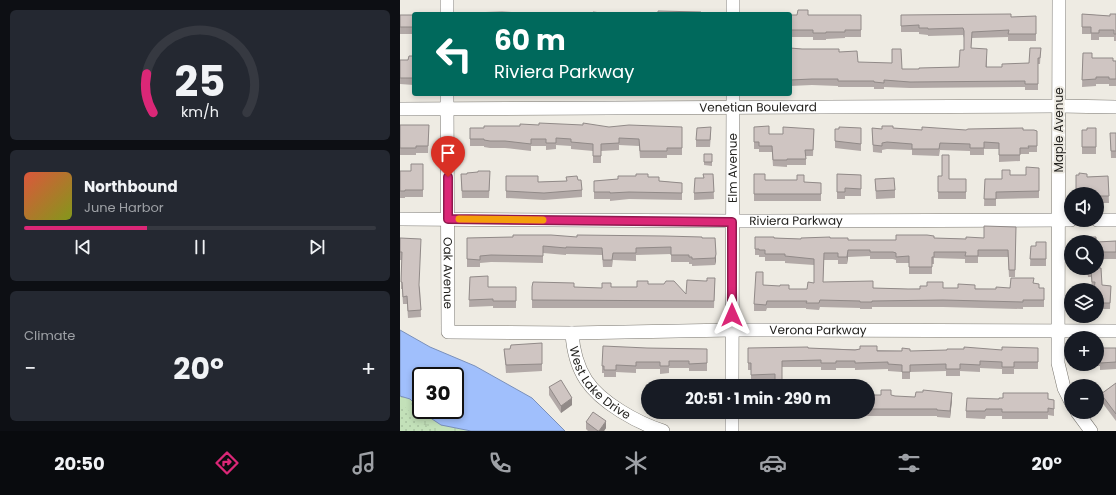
<!DOCTYPE html>
<meta charset="utf-8">
<style>
:root{--surface:#171b24;--page:#242831;--text:#f1f3f6;--muted:#9ea1a6;--line:#363941;--accent:#db2777}
body{margin:0;font-family:Poppins,sans-serif;background:var(--page);color:var(--text);height:100vh;display:flex;flex-direction:column;font-size:15px;white-space:nowrap}
*{box-sizing:border-box;margin:0}
p{font-size:13px;color:var(--muted)}
.icon{flex:none;width:22px;height:22px;fill:none;stroke:currentColor;stroke-width:2;stroke-linecap:round;stroke-linejoin:round}
.map{position:relative;flex:1;overflow:hidden}
.details{display:flex;flex-direction:column;gap:10px;padding:10px;background:#0d0f14;width:400px}
.details>*{flex:none}
.top-card{position:absolute;left:12px;top:12px;width:380px;height:84px;border-radius:4px;box-shadow:0 2px 6px #0003;background:#00695c;color:#fff;overflow:hidden}
.controls{position:absolute;left:664px;top:187px;display:grid;gap:8px}
.controls a{display:grid;place-items:center;width:40px;height:40px;border-radius:50%;background:var(--surface);box-shadow:0 2px 6px #0003;font-size:20px}
.speed{position:absolute;left:12px;top:367px;display:flex;gap:8px;font-size:20px;font-weight:700;text-align:center}
.speed>*{display:grid;place-content:center;width:52px;height:52px;border-radius:50%;background:var(--surface);box-shadow:0 2px 6px #0003;line-height:1}
.speed .limit{border:2px solid #111;border-radius:6px;background:#fff;color:#111}
.pin{position:absolute;display:grid;place-items:center;width:34px;height:34px;color:#fff;margin:-41px -17px;border-radius:50% 50% 50% 0;rotate:-45deg;box-shadow:0 0 4px #0007}
.pin .icon{rotate:45deg}
.me{position:absolute;width:44px;margin:-22px;rotate:0deg;stroke-linejoin:round;filter:drop-shadow(0 0 3px #0008)}
.turn{display:flex;align-items:center;gap:14px;height:84px;padding:0 16px;font-size:18px}
.turn .icon{width:52px;height:52px;stroke-width:2.5}
.turn b{display:block;font-size:28px;line-height:34px}
.big{font-size:30px;font-weight:700;line-height:1.1}
.details .tile{flex:1;display:flex;flex-direction:column;justify-content:center;gap:6px;min-width:0;padding:0 14px;border-radius:6px;background:var(--page)}
.details .dial{align-items:center;gap:0}
.dial svg{height:104px;overflow:visible;fill:none;stroke:var(--line);stroke-width:7;stroke-linecap:round;text-anchor:middle}
.dial text{fill:var(--text);stroke:none}
.song{display:flex;align-items:center;gap:12px}
.cover{width:48px;height:48px;border-radius:6px;background:linear-gradient(135deg,hsl(10 70% 55%),hsl(70 70% 35%))}
.played{height:4px;border-radius:2px;background:linear-gradient(90deg,var(--accent) 35%,var(--line) 35%)}
.keys{display:flex;justify-content:space-around;direction:ltr}
.heat{display:flex;justify-content:space-between;align-items:center;font-size:22px;direction:ltr}
.trip{position:absolute;left:241px;top:379px;width:234px;height:40px;border-radius:20px;background:var(--surface);box-shadow:0 2px 6px #0003;font-weight:700;line-height:40px;text-align:center}
.menu{display:flex;height:64px;justify-content:space-around;align-items:center;background:#090b0e;color:var(--muted)}
.menu .icon{width:28px;height:28px}
.menu .on{color:var(--accent)}
.menu b{font-size:18px;color:var(--text)}
main{display:flex;flex:1;min-height:0}
.map>svg:first-child{display:block}
.grass{fill:url(#grass-dots)}
.wetland{fill:url(#wetland-marsh)}
.water{fill:#a0bffc;stroke:#7a90ba;fill-rule:evenodd}
.lines{fill:none;stroke-linecap:round;stroke-linejoin:round}
.minor-casing{stroke:#7a7770;stroke-width:14}
.minor{stroke:#fff;stroke-width:13}
.wall{fill:#b2a9a7}
.shaded-wall{fill:#918a88}
.building{fill:#cfc5c2;stroke:#918a88}
.route-casing{stroke:#8e194d;stroke-width:10}
.route{stroke:#db2777;stroke-width:7}
.slow{stroke:#f59e0b;stroke-width:7}
.labels{text-anchor:middle;stroke-width:4;stroke-linejoin:round;paint-order:stroke}
.street-label{font-size:12px;fill:#23221f;stroke:#eeebe3}
</style>
<main>
<section class="details">
<div class="tile dial"><svg viewBox="0 0 100 80">
<path d="M14 69A42 42 0 1 1 86 69"/>
<path d="M14 69A42 42 0 0 1 9 39" stroke="#db2777"/>
<text x="50" y="56" font-size="32" font-weight="700">25</text>
<text x="50" y="72" font-size="11">km/h</text>
</svg></div>
<div class="tile">
<div class="song"><i class="cover"></i><div><b>Northbound</b><p>June Harbor</p></div></div>
<div class="played"></div>
<div class="keys"><svg class="icon" aria-label="previous" viewBox="0 0 24 24"><path d="M18 5L8 12l10 7zM5 5v14"/></svg><svg class="icon" aria-label="pause" viewBox="0 0 24 24"><path d="M8 5v14M16 5v14"/></svg><svg class="icon" aria-label="next" viewBox="0 0 24 24"><path d="M6 5l10 7-10 7zM19 5v14"/></svg></div>
</div>
<div class="tile"><p>Climate</p>
<div class="heat"><a>−</a><b class="big">20°</b><a>+</a></div>
</div>
</section>
<div class="map">
<svg width="716" height="431" viewBox="0 0 716 431">
<defs>
<pattern id="grass-dots" width="8" height="8" patternUnits="userSpaceOnUse"><rect width="8" height="8" fill="#c3e1b9"/><path d="M2 2h.1M6 6h.1" fill="none" stroke="#a7c19f" stroke-width="1.8" stroke-linecap="round"/></pattern>
<pattern id="wetland-marsh" width="20" height="14" patternUnits="userSpaceOnUse"><rect width="20" height="14" fill="#c3e1b9"/><path d="M1 5h8M5 5V1M11 12h8M15 12V8" fill="none" stroke="#a7c19f"/></pattern>
</defs>
<rect width="100%" height="100%" fill="#eeebe3"/>
<path class="grass" d="M0 396 26 415 71 431H0Z"/>
<path class="wetland" d="M0 396 10 399 26 415 71 431H34L20 422 5 407 0 405Z"/>
<path class="water" d="M0 330 30 347 75 366 132 398 165 431H71L41 425 26 415 10 399 0 396ZM21 376H55V410H21Z"/>
<g class="lines">
<defs>
<g id="minor">
<path d="M47 0V14"/>
<path d="M659 0 658 363 664 388 671 402"/>
<path d="M333 14V0"/>
<path id="s1" d="M47 94 48 332 172 333 332 330 716 331"/>
<path id="s2" d="M0 109 659 106 716 107"/>
<path id="s3" d="M0 219 332 221 671 220"/>
<path d="M697 220H716"/>
<path id="s4" d="M172 333C173 350 177 366 186 380 201 403 238 423 263 431"/>
<path id="s5" d="M332 386 333 94"/>
<path d="M677 412 691 431"/>
<path d="M332 431V412"/>
</g>
</defs>
<use href="#minor" class="minor-casing"/>
<use href="#minor" class="minor"/>
</g>
<path class="wall" d="M682 14 710 16 716 14V41H714V37H699V40H691V34H682Z
M0 15H14V34H0Z
M390 15H461V37H445V38L426 39V40H413V37H390Z
M636 16V41H608V37L572 38 571 48 587 56V67H602L629 63 641 48 640 64H638V90H625V87L510 88 484 87V89H474V87H438V86L412 85 390 86V48L439 52 458 62 502 69H519L559 67 564 50V38L563 35 528 36V35L519 34V32H501V26L611 17Z
M683 53 692 58 716 61V86H709V84H696V86L682 87Z
M14 56V85L0 84V60H8Z
M0 125H29L28 153H16V155H0Z
M209 127H282V155H267V158H240L239 146 219 145V150L201 151V163H193V151L171 149V146L156 145V149L146 150V146H131V151L105 148H90L84 147V146H70V128Z
M354 127 369 134H383L414 129 413 156H406V165H387V167L373 166 372 152H359V149H354Z
M461 128V151L435 148V129Z
M472 128 482 129 493 128 522 130H623L637 131V152H629V154H620V161L599 162V149H584V155H570V151L540 150 539 156 512 155V150L487 149 482 150V153L473 152Z
M696 128V154H682V130H687Z
M710 133H716V158H711Z
M311 134 310 147H296V140Z
M304 154H312V166L304 165Z
M23 164V197H5V198H0V171H11Z
M639 168V198L596 199V206H584L585 179H602L610 175H626Z
M61 174H67L90 178 89 198H62Z
M313 174 314 199 294 200V193L303 178Z
M354 174 365 180 421 183V201H354Z
M437 174 461 175V196H445V199H437Z
M106 176 138 182 166 181 178 180 182 190V197L144 200 106 198Z
M538 176 549 179H566V199H538Z
M708 176 709 203H697V194L687 177Z
M248 177 259 181 282 183V200L229 199 210 201V199H194V181Z
M475 179 495 190V198L476 199Z
M616 227 615 277H609L608 257H578V263H565V259L534 258V264H532V274H509V263H496V260L493 259H470V256L448 257 447 264H438V260H424L423 282 473 288 508 289 543 288 596 289 610 288 634 283 639 288H644V307H623V309L543 307H472V309H460V308L420 307 419 310 406 309V308H367L366 311H354V304L363 279V285L389 289H407L414 283V265L385 263V261H365V257H359V255H355V237L401 239 430 238 448 240H496L534 238 566 239 584 238Z
M177 237 302 238H315L316 261 315 265 292 266V264H289V262H271V254L236 255V261L213 260 212 267H203L202 255 166 254V255L143 253V263L91 262 80 263V267H67V238Z
M0 238 20 288 21 317 8 318 7 304H3L2 289H1L2 260H0Z
M716 241V259H699V268L702 285 711 286 710 309H697V290L695 288H692L691 277H688L687 268 697 242Z
M646 242V266H630L631 246H636Z
M70 277 88 287H116V308H93V306L69 307Z
M315 278 314 308H132V287L202 288 237 287 248 284 286 294 305 281Z
M142 343V371L106 373 104 349H110Z
M247 348 307 349V371H289V368H269V373L260 374V369H236V373L216 372V377H204V373H202V366Z
M348 348H408L510 351 602 350 638 348V369H614V374H602V369L580 368V372L560 371V376H546V371L510 372V379H502V372L488 371V369L455 370V368H436V370H421V367H382L375 381 351 382V370H348Z
M697 348H716V369L700 370V366H694V364H697Z
M270 382 248 386V402H246V385Z
M716 383V421L701 401V394Z
M149 387 172 405 161 413 149 395Z
M468 395 552 400 550 418 537 417V416H436V412H468Z
M599 399H648L654 400V416L648 415V419H602V416H586L585 419 566 418V411Z
M277 412H309V418H298V416H277Z
M354 412H378V415L354 416Z
M396 412H421V416H396Z
M186 422 206 428 204 431H188L186 429Z"/>
<path class="shaded-wall" d="M448 250V257L447 264V257Z
M316 254V261L315 265V258Z
M552 393V400L550 418V411Z
M172 398V405L161 413V406Z
M206 421V428L204 431H199Z"/>
<path class="building" d="M398 10H408V15H461V30H445V32H426V33H413V30H390V15H397Z
M258 11 301 12V14H212V13H258Z
M102 12 140 14H69V13Z
M193 12 210 14H193Z
M145 13 177 14H145Z
M611 14V17L636 16V34H608L609 30 572 32 571 48 587 49 586 67H602V64L629 63 630 48H641L640 58H638V84H625V81L510 82 484 80V83L474 82V81H438V79H412L390 80V48L402 49H439V52L457 51 458 62 492 63V49H501L502 69H519V68L559 67 560 50H564V31L563 28 528 29V28H519V25L501 26V15Z
M682 14 710 16V14H716V34H714V30H699V33H691V27H682Z
M0 15H14V27H0Z
M683 53H692V58H713V61H716V79H709V77H696V79L682 80Z
M9 56H14V78H0V60H8Z
M139 123 183 125V123L209 127 229 125 282 127V148H267V151H240L239 139 219 138V143L201 144V156H193V144L171 142V139L156 138V143H146V139H131V144L105 141H90L84 140V139H70V128H84V126H120V124L139 125Z
M0 125H29L28 146H16V148H0Z
M369 126V134H383V127L414 129 413 150H405L406 159H387V160H373L372 146H359V142H354V127Z
M482 126H493V128L522 130V127L566 130 568 129 623 128V130H634L637 131V146H628L629 148H620V155H599V143L584 142V148H570V144L540 143 539 149H512V144L487 142 482 143V146L473 145 472 128 482 129Z
M311 127 310 140H296L297 128Z
M439 127 461 128V144L435 141V129H439Z
M687 128H696V147H682V130H687Z
M710 133H716V151H711Z
M304 154H312V162H304Z
M542 155H549V179H566V192H538V176H542Z
M11 164H23V190H5V191H0V171H11Z
M626 167 639 168V191L596 192V199H584L585 179H602V170H610V175H626Z
M78 171H90L89 191H62L61 174H67V173L78 172Z
M679 173 687 174V177L708 176 709 196H697V194H676V175H679Z
M236 174H248V177H259V181L282 183V193L229 192 210 193V192H194V181L218 179V176H236Z
M303 174H313L314 192 294 193 295 178H304Z
M354 174H365V180H397V175H404V182L421 183V194H354Z
M437 174 461 175V189L445 188V192H437Z
M106 176H138V182L167 181 166 177 177 176 178 180H181L182 190 144 193 106 191Z
M494 178 495 190 476 191 475 179Z
M584 226 616 227 615 270H609L608 250H578V256H565L566 252H534V257H532V267H509V256L496 257V253L493 252H470V250H448L447 257H438V253H424L423 282 473 281V288L508 289H520V286H527V282H543V288H558V284L575 285V289H596V287L610 288 611 278H634L633 283 639 284V288H644V300H623V302L543 300 472 301V302H460V301L420 300 419 303H406L407 301H367L366 305 354 304 356 272H363V285L380 286V285H389V289H407L408 282 414 283V259L385 256V254H365V250H359V249H355V237H374V238L401 239V238L430 237V238H448V240H496V235H527L534 236V238L566 239V237L584 238Z
M113 235H151L177 237V235L264 236 302 237V238H315L316 254 315 258 292 259V257H289V255H271V247L236 248V253H213L212 260H203L202 248 166 247V248L143 246V256L91 255 80 256V260L67 259V238L113 237Z
M684 237H696V242H684Z
M0 238 21 239 19 285 21 310 8 311 7 296 3 297 2 282H1L2 252H0Z
M716 241V252H699V268H701L702 285 711 286 710 303H697V290H694L695 282H692L691 270H688V268H697V242Z
M636 242H646V259H630L631 246H636Z
M88 276V287H116V301H93V299L69 300 70 277Z
M307 278H315L314 301 132 300V287L133 282 174 283V287L202 288V283H211V287H237V281H248V284H264L266 281H274L286 294 287 280 305 281H307Z
M142 343V364L106 365 104 349H110L111 345Z
M203 346 247 348 307 349V363L289 364V361H269V366H260V362H236V366L216 365V370H204V366H202Z
M460 346H477V351H502V348L510 349V351L547 350V349H564V347L602 350V347L638 348V362H614V367H602V362L580 361V365L560 364V369H546V364L510 365V372H502V365L488 364V362L455 363V361H436V363H421V360L382 361V381H384V386H375V374L351 375V363H348V348L408 347V348L455 350 460 349Z
M697 348H716V362L700 363V359H697Z
M161 380 172 398 161 406 149 387Z
M258 382H270V384H272V386H248V395H246V385L258 384Z
M716 383V414L701 394Z
M481 390H491V395L495 396 515 397 516 392H523V390L552 393 550 411 537 410V409H468V395H481Z
M603 393H648V399L654 400V409L648 408V412H602V409H586L585 411H566L567 398 599 399V398H603Z
M193 412 206 421 199 431H198L186 422Z"/>
<g class="lines">
<defs>
<path id="route" d="M48 177V219L332 222V315"/>
</defs>
<use href="#route" class="route-casing"/>
<use href="#route" class="route"/>
<path class="slow" d="M59 219 143 220"/>
</g>
<g class="labels">
<g class="street-label">
<text dy="4" stroke="none"><textPath href="#s2" startOffset="358">Venetian Boulevard</textPath></text>
<text transform="translate(659 130) rotate(-90)" y="4">Maple Avenue</text>
<text dy="4" stroke="none"><textPath href="#s5" startOffset="218">Elm Avenue</textPath></text>
<text dy="4" stroke="none"><textPath href="#s3" startOffset="396">Riviera Parkway</textPath></text>
<text dy="4" stroke="none"><textPath href="#s1" startOffset="179">Oak Avenue</textPath></text>
<text dy="4" stroke="none"><textPath href="#s1" startOffset="608">Verona Parkway</textPath></text>
<text dy="4" stroke="none"><textPath href="#s4" startOffset="60">West Lake Drive</textPath></text>
</g>
</g>
</svg>
<div class="controls">
<a><svg class="icon" aria-label="sound" viewBox="0 0 24 24"><path d="M4 9h4l5-4v14l-5-4H4zM17 9q2 3 0 6"/></svg></a>
<a><svg class="icon" aria-label="search" viewBox="0 0 24 24"><circle cx="10" cy="10" r="6"/><path d="M15 15l6 6"/></svg></a>
<a><svg class="icon" aria-label="layers" viewBox="0 0 24 24"><path d="M12 4l9 5-9 5-9-5zM3 14l9 5 9-5"/></svg></a>
<a>+</a>
<a>−</a>
</div>
<div class="speed"><div class="limit">30</div></div>
<div class="pin" style="left:48px;top:177px;background:#d93025"><svg class="icon" aria-label="arrive" viewBox="0 0 24 24"><path d="M6 21V4h12l-3 4 3 4H6"/></svg></div>
<svg class="me" style="left:332px;top:315px" viewBox="-20 -20 40 40"><path d="M0-17L14 15 0 8-14 15z" fill="#db2777" stroke="#fff" stroke-width="4"/></svg>
<div class="trip">20:51 · 1 min · 290 m</div>
<div class="top-card">
<div class="turn"><svg class="icon" aria-label="left" viewBox="0 0 24 24"><path d="M17 20v-9H6M10 6l-5 5 5 5"/></svg><div><b>60 m</b>Riviera Parkway</div></div>
</div>
</div>
</main>
<nav class="menu">
<b>20:50</b>
<svg class="icon on" aria-label="directions" viewBox="0 0 24 24"><path d="M12 3l9 9-9 9-9-9zM9 14v-3h6M13 9l2 2-2 2"/></svg>
<svg class="icon" aria-label="music" viewBox="0 0 24 24"><path d="M9 18V5l10-2v13"/><circle cx="6" cy="18" r="3"/><circle cx="16" cy="16" r="3"/></svg>
<svg class="icon" aria-label="phone" viewBox="0 0 24 24"><path d="M5 4h4l2 5-3 2q2 4 5 5l2-3 5 2v4C11 20 4 13 5 4z"/></svg>
<svg class="icon" aria-label="climate" viewBox="0 0 24 24"><path d="M12 3v18M4 7l16 10M4 17L20 7"/></svg>
<svg class="icon" aria-label="car" viewBox="0 0 24 24"><path d="M5 17H2v-5l4-1 3-4h7l3 4 3 1v5h-3M9 17h6M6 11h13"/><circle cx="7" cy="17" r="2"/><circle cx="17" cy="17" r="2"/></svg>
<svg class="icon" aria-label="filters" viewBox="0 0 24 24"><path d="M4 7h16M4 17h16"/><circle cx="9" cy="7" r="2"/><circle cx="15" cy="17" r="2"/></svg>
<b>20°</b>
</nav>
